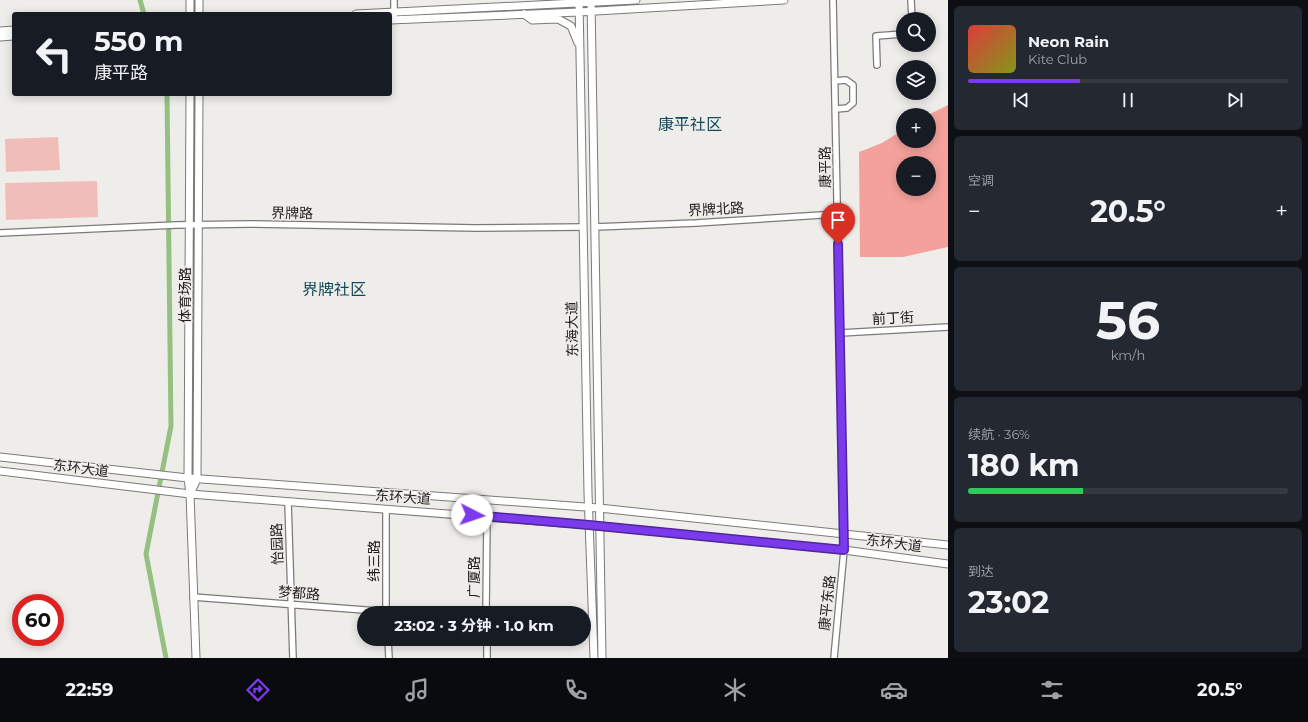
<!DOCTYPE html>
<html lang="zh">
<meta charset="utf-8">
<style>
:root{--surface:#171b24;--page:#242831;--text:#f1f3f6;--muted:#9ea1a6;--line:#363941;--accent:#7c3aed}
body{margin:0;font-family:Montserrat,"Noto Sans SC",sans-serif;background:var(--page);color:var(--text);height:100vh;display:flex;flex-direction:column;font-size:15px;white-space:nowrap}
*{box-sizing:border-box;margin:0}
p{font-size:13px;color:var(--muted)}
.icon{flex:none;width:22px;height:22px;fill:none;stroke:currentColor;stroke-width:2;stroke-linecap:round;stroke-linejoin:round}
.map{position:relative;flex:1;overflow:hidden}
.panel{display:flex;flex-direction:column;gap:6px;padding:6px;background:#0d0f14;width:360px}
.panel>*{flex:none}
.guide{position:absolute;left:12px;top:12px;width:380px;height:84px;border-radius:4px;box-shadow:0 2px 10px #0003;background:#171b24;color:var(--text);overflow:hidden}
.controls{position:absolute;left:896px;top:12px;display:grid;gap:8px}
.controls a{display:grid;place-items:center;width:40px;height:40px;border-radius:50%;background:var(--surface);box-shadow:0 2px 10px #0003;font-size:20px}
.speed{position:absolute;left:12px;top:594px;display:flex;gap:8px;font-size:20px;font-weight:700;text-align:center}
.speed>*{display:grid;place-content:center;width:52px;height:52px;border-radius:50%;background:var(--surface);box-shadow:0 2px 10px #0003;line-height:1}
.speed .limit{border:6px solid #d22;background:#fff;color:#111}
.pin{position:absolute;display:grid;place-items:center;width:34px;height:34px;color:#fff;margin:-41px -17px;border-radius:50% 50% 50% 0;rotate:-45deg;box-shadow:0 0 4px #0007}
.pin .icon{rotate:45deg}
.me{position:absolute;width:44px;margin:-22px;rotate:94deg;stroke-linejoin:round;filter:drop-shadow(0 0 3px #0008)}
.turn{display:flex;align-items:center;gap:14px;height:84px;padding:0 16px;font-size:18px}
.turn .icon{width:52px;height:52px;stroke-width:2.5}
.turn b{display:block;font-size:28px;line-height:34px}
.big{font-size:30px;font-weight:700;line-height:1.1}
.panel .card{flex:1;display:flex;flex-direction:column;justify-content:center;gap:6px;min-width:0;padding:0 14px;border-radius:6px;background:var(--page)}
.panel .dial{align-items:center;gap:0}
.dial b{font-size:52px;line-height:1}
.song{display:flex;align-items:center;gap:12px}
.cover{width:48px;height:48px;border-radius:6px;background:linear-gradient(135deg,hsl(0 70% 55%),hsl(70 70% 35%))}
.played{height:4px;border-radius:2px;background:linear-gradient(90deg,var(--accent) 35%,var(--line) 35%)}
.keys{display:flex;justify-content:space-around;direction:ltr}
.heat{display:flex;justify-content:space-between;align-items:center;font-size:22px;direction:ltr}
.charge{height:6px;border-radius:3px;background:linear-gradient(90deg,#34c759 36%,var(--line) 0)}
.trip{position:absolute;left:357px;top:606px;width:234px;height:40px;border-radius:20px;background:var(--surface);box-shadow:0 2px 10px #0003;font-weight:700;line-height:40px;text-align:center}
.dock{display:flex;height:64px;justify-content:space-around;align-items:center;background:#090b0e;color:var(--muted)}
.dock .icon{width:28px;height:28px}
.dock .active{color:var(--accent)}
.dock b{font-size:18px;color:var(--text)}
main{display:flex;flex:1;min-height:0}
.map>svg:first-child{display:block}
.green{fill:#f1bdb9}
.forest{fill:#f4a19b;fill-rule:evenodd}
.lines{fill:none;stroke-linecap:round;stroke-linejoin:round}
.canal{stroke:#94c182;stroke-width:5}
.minor-casing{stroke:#7c7a78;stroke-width:8}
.major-casing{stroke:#7c7a78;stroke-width:9}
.minor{stroke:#fff;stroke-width:5.5}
.major{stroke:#fff;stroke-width:7}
.route-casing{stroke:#51269a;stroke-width:10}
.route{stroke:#7c3aed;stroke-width:7}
.labels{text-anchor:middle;stroke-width:3;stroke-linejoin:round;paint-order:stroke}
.street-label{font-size:14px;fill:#222120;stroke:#efedea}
.quarter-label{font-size:16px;fill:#154a5a;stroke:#efedea}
</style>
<main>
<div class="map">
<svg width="948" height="658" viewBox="0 0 948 658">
<rect width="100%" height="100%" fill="#efedea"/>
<path class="green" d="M58 137 60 170 6 172 5 139Z
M97 181 98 217 6 220 5 183Z"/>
<path class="forest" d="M948 105V247L903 257H860L859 152 882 143 903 130V141H929L928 115ZM903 163H929V189H903Z"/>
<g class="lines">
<path class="canal" d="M140 0 144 14
M166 658 146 554 171 426 167 94"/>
<defs>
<path id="minor" d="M394 0V20
M833 0 844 550 834 658
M911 0 912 19
M877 65 876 36 903 34
M835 81 846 80 853 85V103L847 108 836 109
M595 227 696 223 838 214
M0 233 176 225 249 224 476 228 583 227
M840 333 948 327
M288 502 293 658
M386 509V613
M193 597 404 613
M486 613 487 516
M584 626H593
M388 639 389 658
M487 639V658"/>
<path id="major" d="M190 0V14
M579 0 588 493 594 658
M591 0 602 658
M199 14V0
M356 14 636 0
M524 14 532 20 558 19 571 26 578 43
M390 20 579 12 784 0
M0 31 14 30
M0 37 14 36
M190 94 188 478 190 494 196 658
M0 457 188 478 599 508 948 545
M0 471 190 494 589 525 844 550 948 564
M190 494 197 479 199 94"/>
</defs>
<use href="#minor" class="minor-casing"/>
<use href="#major" class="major-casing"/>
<use href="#minor" class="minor"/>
<use href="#major" class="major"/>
</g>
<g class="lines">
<defs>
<path id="route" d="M472 515 589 525 844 550 838 244"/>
</defs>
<use href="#route" class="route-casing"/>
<use href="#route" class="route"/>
</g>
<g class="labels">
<g class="street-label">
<text transform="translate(825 167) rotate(-91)" y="5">康平路</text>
<text transform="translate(716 209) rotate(-3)" y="5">界牌北路</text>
<text transform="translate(292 213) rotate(1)" y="5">界牌路</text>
<text transform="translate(185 295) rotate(-90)" y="5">体育场路</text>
<text transform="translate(893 318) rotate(-3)" y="5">前丁街</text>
<text transform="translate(572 329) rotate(-91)" y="5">东海大道</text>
<text transform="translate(81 468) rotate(7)" y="5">东环大道</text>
<text transform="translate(403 497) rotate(4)" y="5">东环大道</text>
<text transform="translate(894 543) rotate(7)" y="5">东环大道</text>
<text transform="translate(277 544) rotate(-92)" y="5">怡园路</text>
<text transform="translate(374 561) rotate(-90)" y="5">纬三路</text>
<text transform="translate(474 577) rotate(-90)" y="5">广厦路</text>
<text transform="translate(299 593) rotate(4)" y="5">梦都路</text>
<text transform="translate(827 603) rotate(-84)" y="5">康平东路</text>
</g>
<g class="quarter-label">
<text x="690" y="130">康平社区</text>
<text x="334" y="295">界牌社区</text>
</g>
</g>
</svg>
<div class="controls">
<a><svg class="icon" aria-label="search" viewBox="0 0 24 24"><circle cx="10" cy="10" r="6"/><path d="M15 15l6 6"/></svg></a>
<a><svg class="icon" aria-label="layers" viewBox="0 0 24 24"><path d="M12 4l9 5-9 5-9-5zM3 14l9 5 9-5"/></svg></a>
<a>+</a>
<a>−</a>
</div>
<div class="speed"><div class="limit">60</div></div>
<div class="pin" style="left:838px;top:244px;background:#d93025"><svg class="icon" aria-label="arrive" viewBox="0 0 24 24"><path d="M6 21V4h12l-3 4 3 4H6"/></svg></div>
<svg class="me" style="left:472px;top:515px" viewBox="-20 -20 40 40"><circle r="19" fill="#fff"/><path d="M0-13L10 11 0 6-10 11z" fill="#7c3aed"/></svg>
<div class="trip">23:02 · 3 分钟 · 1.0 km</div>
<div class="guide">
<div class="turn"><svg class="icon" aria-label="left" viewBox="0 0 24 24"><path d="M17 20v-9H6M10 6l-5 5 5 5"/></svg><div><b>550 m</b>康平路</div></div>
</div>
</div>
<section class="panel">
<div class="card">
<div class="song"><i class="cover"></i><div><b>Neon Rain</b><p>Kite Club</p></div></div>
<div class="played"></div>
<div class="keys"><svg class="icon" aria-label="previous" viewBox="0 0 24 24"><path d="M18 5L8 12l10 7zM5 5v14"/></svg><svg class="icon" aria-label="pause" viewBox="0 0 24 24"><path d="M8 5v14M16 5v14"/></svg><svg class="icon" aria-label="next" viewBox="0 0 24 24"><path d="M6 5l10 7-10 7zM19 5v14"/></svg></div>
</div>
<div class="card"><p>空调</p>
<div class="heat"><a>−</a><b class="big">20.5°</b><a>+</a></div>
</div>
<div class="card dial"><b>56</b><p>km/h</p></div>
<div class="card"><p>续航 · 36%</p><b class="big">180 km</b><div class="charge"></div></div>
<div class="card"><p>到达</p><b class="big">23:02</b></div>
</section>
</main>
<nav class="dock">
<b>22:59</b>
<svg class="icon active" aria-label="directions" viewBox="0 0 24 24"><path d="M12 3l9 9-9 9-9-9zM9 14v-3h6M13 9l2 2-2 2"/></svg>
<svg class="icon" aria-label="music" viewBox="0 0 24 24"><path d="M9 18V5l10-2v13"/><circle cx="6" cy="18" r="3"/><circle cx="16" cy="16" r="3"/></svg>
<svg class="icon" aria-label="phone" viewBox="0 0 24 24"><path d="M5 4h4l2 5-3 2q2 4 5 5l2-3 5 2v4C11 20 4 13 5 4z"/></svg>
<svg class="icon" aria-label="climate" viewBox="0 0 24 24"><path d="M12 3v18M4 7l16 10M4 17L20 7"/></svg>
<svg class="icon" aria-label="car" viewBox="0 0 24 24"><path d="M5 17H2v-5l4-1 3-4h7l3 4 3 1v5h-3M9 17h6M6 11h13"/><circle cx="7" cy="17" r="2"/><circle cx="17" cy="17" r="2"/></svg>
<svg class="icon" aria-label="filters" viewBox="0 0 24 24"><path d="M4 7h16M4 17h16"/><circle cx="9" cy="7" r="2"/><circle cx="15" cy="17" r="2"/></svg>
<b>20.5°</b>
</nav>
